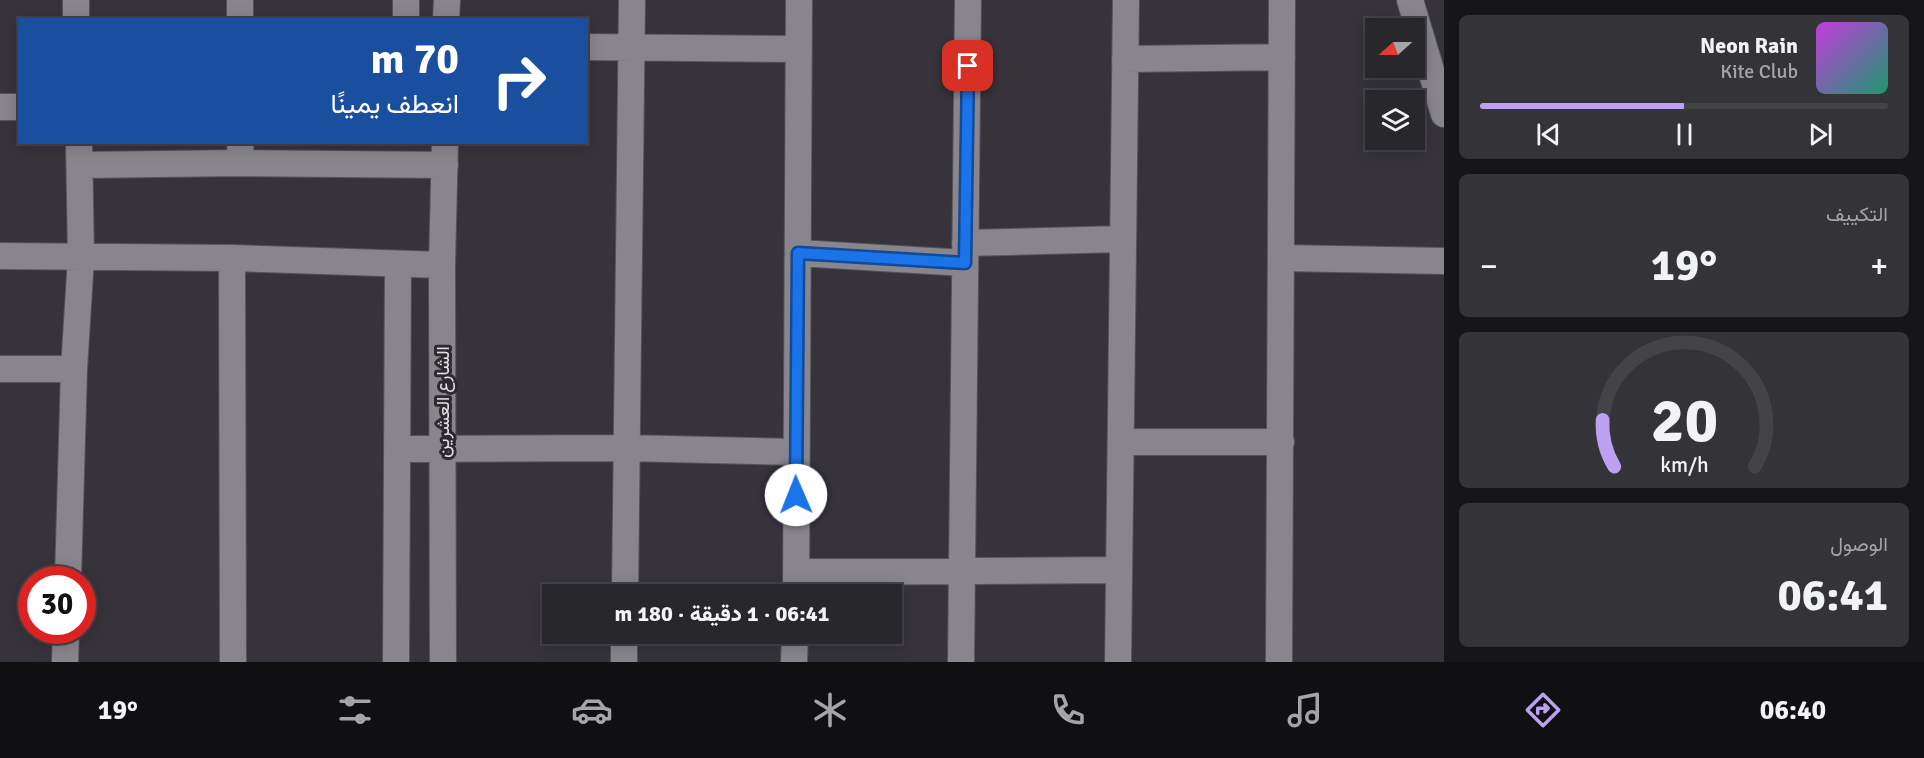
<!DOCTYPE html>
<html lang="ar">
<meta charset="utf-8">
<style>
:root{--surface:#28272c;--page:#343338;--text:#f1f3f6;--muted:#a5a5a9;--line:#444448;--accent:#bca0f2}
body{margin:0;font-family:Signika,Vazirmatn,sans-serif;background:var(--page);color:var(--text);direction:rtl;height:100vh;display:flex;flex-direction:column;font-size:22px;white-space:nowrap}
*{box-sizing:border-box;margin:0}
p{font-size:20px;color:var(--muted)}
.icon{flex:none;width:33px;height:33px;fill:none;stroke:currentColor;stroke-width:2;stroke-linecap:round;stroke-linejoin:round}
.map{position:relative;flex:1;overflow:hidden;direction:ltr}
.drawer{display:flex;flex-direction:column;gap:15px;padding:15px;background:#161518;width:480px}
.drawer>*{flex:none}
.top-card{position:absolute;left:18px;top:18px;width:570px;height:126px;border-radius:0px;box-shadow:0 3px 15px #0003,0 0 0 2px var(--line);direction:rtl;background:#1a4fa0;color:#fff;overflow:hidden}
.needle{width:39px;rotate:249deg}
.tools{position:absolute;left:1365px;top:18px;display:grid;gap:12px}
.tools a{display:grid;place-items:center;width:60px;height:60px;border-radius:0px;background:var(--surface);box-shadow:0 3px 15px #0003,0 0 0 2px var(--line);font-size:30px}
.speed{position:absolute;left:18px;top:566px;display:flex;gap:12px;font-size:30px;font-weight:700;text-align:center}
.speed>*{display:grid;place-content:center;width:78px;height:78px;border-radius:50%;background:var(--surface);box-shadow:0 3px 15px #0003,0 0 0 2px var(--line);line-height:1}
.speed .limit{border:9px solid #d22;background:#fff;color:#111}
.pin{position:absolute;display:grid;place-items:center;width:51px;height:51px;color:#fff;margin:-26px;border-radius:12px;box-shadow:0 3px 9px #0006}
.me{position:absolute;width:66px;margin:-33px;rotate:359deg;stroke-linejoin:round;filter:drop-shadow(0 0 4px #0008)}
.turn{display:flex;align-items:center;gap:21px;height:126px;padding:0 30px;font-size:27px}
.turn .icon{width:78px;height:78px;stroke-width:2.5}
.turn b{display:block;font-size:42px;line-height:51px}
.big{font-size:45px;font-weight:800;line-height:1.1}
.drawer .card{flex:1;display:flex;flex-direction:column;justify-content:center;gap:9px;min-width:0;padding:0 21px;border-radius:9px;background:var(--page)}
.drawer .dial{align-items:center;gap:0}
.dial svg{height:156px;overflow:visible;fill:none;stroke:var(--line);stroke-width:7;stroke-linecap:round;text-anchor:middle}
.dial text{fill:var(--text);stroke:none}
.song{display:flex;align-items:center;gap:18px}
.cover{width:72px;height:72px;border-radius:9px;background:linear-gradient(135deg,hsl(290 70% 55%),hsl(160 70% 35%))}
.played{height:6px;border-radius:3px;background:linear-gradient(90deg,var(--accent) 50%,var(--line) 50%)}
.keys{display:flex;justify-content:space-around;direction:ltr}
.heat{display:flex;justify-content:space-between;align-items:center;font-size:33px;direction:ltr}
.trip{position:absolute;left:542px;top:584px;width:360px;height:60px;border-radius:0px;background:var(--surface);box-shadow:0 3px 15px #0003,0 0 0 2px var(--line);font-weight:800;line-height:60px;text-align:center;direction:rtl}
.tab-bar{display:flex;height:96px;justify-content:space-around;align-items:center;background:#101012;color:var(--muted)}
.tab-bar .icon{width:42px;height:42px}
.tab-bar .selected{color:var(--accent)}
.tab-bar b{font-size:27px;color:var(--text)}
main{display:flex;flex:1;min-height:0}
.map>svg:first-child{display:block}
.lines{fill:none;stroke-linecap:round;stroke-linejoin:round}
.minor-casing{stroke:#555358;stroke-width:28}
.minor{stroke:#88868c;stroke-width:26}
.route-casing{stroke:#114b97;stroke-width:15}
.route{stroke:#1a73e8;stroke-width:10}
.labels{text-anchor:middle;stroke-width:6;stroke-linejoin:round;paint-order:stroke}
.street-label{font-size:18px;fill:#e2e1e4;stroke:#2c2a2f}
</style>
<main>
<section class="drawer">
<div class="card">
<div class="song"><i class="cover"></i><div><b>Neon Rain</b><p>Kite Club</p></div></div>
<div class="played"></div>
<div class="keys"><svg class="icon" aria-label="previous" viewBox="0 0 24 24"><path d="M18 5L8 12l10 7zM5 5v14"/></svg><svg class="icon" aria-label="pause" viewBox="0 0 24 24"><path d="M8 5v14M16 5v14"/></svg><svg class="icon" aria-label="next" viewBox="0 0 24 24"><path d="M6 5l10 7-10 7zM19 5v14"/></svg></div>
</div>
<div class="card"><p>التكييف</p>
<div class="heat"><a>−</a><b class="big">19°</b><a>+</a></div>
</div>
<div class="card dial"><svg viewBox="0 0 100 80">
<path d="M14 69A42 42 0 1 1 86 69"/>
<path d="M14 69A42 42 0 0 1 8 45" stroke="#bca0f2"/>
<text x="50" y="56" font-size="32" font-weight="700">20</text>
<text x="50" y="72" font-size="11">km/h</text>
</svg></div>
<div class="card"><p>الوصول</p><b class="big">06:41</b></div>
</section>
<div class="map">
<svg width="1444" height="662" viewBox="0 0 1444 662">
<rect width="100%" height="100%" fill="#36343a"/>
<g class="lines">
<defs>
<path id="minor" d="M76 0V20
M240 0V20
M1410 0 1444 114
M406 20V0
M446 20 447 0
M586 47 798 49
M1125 59 1282 57
M0 107H20
M240 142 241 163 445 165
M81 165 241 163
M965 243 1122 239
M798 253 965 263
M0 256 232 258 442 265
M232 258 233 662
M1282 258 1444 261
M0 369H74L68 579
M74 369 81 258 79 142
M1121 442H1281
M397 449 626 448 795 452
M796 572 1119 570
M625 594 632 0
M796 594 799 0
M65 662 66 630
M396 662 398 264
M443 662 442 265 445 142
M624 662V633
M794 662 795 633
M961 662 968 0
M1118 662 1126 0
M1279 662 1282 0"/>
</defs>
<use href="#minor" class="minor-casing"/>
<use href="#minor" class="minor"/>
</g>
<g class="lines">
<defs>
<path id="route" d="M796 495 798 253 965 263 968 66"/>
</defs>
<use href="#route" class="route-casing"/>
<use href="#route" class="route"/>
</g>
<g class="labels">
<g class="street-label">
<text transform="translate(443 402) rotate(-90)" y="6">الشارع العشرين</text>
</g>
</g>
</svg>
<div class="tools">
<a><svg class="needle" viewBox="-14 -14 28 28"><path d="M0-13l5 13h-10z" fill="#e53935"/><path d="M0 13l5-13h-10z" fill="#a5a5a9"/></svg></a>
<a><svg class="icon" aria-label="layers" viewBox="0 0 24 24"><path d="M12 4l9 5-9 5-9-5zM3 14l9 5 9-5"/></svg></a>
</div>
<div class="speed"><div class="limit">30</div></div>
<div class="pin" style="left:968px;top:66px;background:#d93025"><svg class="icon" aria-label="arrive" viewBox="0 0 24 24"><path d="M6 21V4h12l-3 4 3 4H6"/></svg></div>
<svg class="me" style="left:796px;top:495px" viewBox="-20 -20 40 40"><circle r="19" fill="#fff"/><path d="M0-13L10 11 0 6-10 11z" fill="#1a73e8"/></svg>
<div class="trip">06:41 · 1 دقيقة · 180 m</div>
<div class="top-card">
<div class="turn"><svg class="icon" aria-label="right" viewBox="0 0 24 24"><path d="M7 20v-9h11M14 6l5 5-5 5"/></svg><div><b>70 m</b>انعطف يمينًا</div></div>
</div>
</div>
</main>
<nav class="tab-bar">
<b>06:40</b>
<svg class="icon selected" aria-label="directions" viewBox="0 0 24 24"><path d="M12 3l9 9-9 9-9-9zM9 14v-3h6M13 9l2 2-2 2"/></svg>
<svg class="icon" aria-label="music" viewBox="0 0 24 24"><path d="M9 18V5l10-2v13"/><circle cx="6" cy="18" r="3"/><circle cx="16" cy="16" r="3"/></svg>
<svg class="icon" aria-label="phone" viewBox="0 0 24 24"><path d="M5 4h4l2 5-3 2q2 4 5 5l2-3 5 2v4C11 20 4 13 5 4z"/></svg>
<svg class="icon" aria-label="climate" viewBox="0 0 24 24"><path d="M12 3v18M4 7l16 10M4 17L20 7"/></svg>
<svg class="icon" aria-label="car" viewBox="0 0 24 24"><path d="M5 17H2v-5l4-1 3-4h7l3 4 3 1v5h-3M9 17h6M6 11h13"/><circle cx="7" cy="17" r="2"/><circle cx="17" cy="17" r="2"/></svg>
<svg class="icon" aria-label="filters" viewBox="0 0 24 24"><path d="M4 7h16M4 17h16"/><circle cx="9" cy="7" r="2"/><circle cx="15" cy="17" r="2"/></svg>
<b>19°</b>
</nav>
